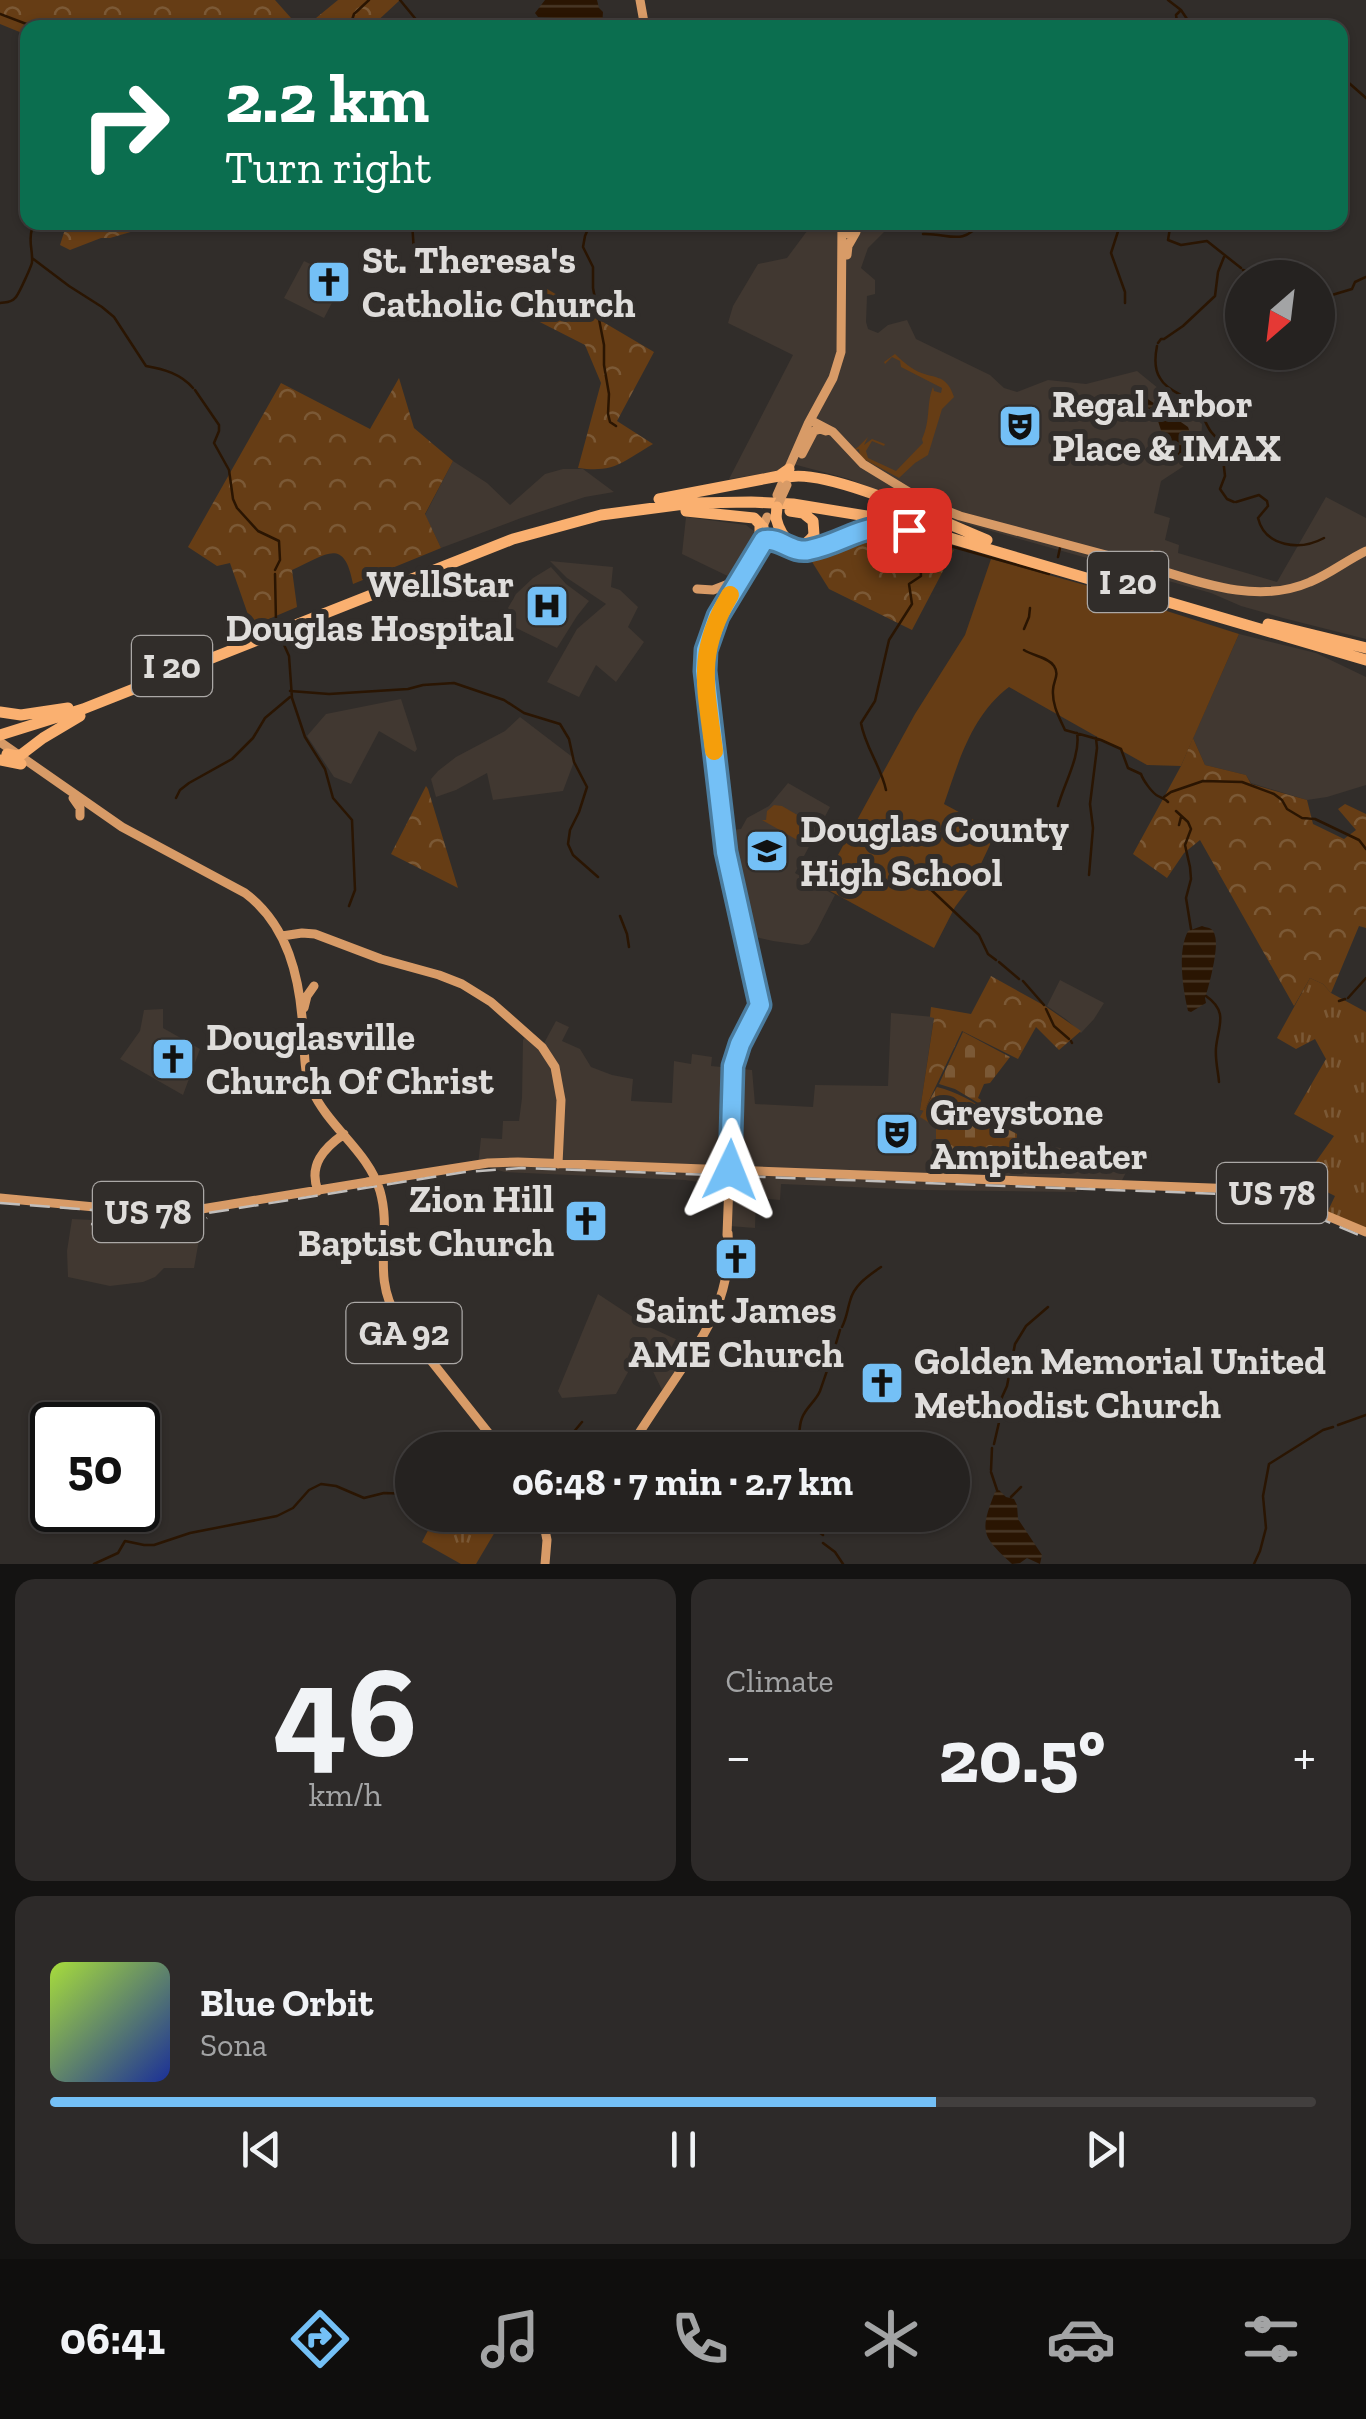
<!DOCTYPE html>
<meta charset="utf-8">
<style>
:root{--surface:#252220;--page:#2d2a29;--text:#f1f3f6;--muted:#a3a4a5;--line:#423f3e;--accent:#74c0f6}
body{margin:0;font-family:"Zilla Slab",serif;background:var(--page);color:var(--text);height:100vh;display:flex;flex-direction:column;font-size:38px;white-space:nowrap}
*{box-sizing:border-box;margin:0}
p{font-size:32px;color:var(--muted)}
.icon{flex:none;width:55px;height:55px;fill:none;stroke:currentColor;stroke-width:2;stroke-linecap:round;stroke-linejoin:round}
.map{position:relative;height:1564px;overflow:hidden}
.side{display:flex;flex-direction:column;gap:15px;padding:15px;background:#141312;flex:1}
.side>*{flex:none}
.top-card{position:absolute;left:20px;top:20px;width:1328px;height:210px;border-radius:20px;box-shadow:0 2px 8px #0004,0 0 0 2px var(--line);background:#0b6e4f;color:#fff;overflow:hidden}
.needle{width:65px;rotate:208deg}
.fabs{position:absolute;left:1225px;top:260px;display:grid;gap:20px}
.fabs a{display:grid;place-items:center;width:110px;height:110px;border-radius:50%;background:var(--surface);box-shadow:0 2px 8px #0004,0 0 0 2px var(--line);font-size:50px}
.speed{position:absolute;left:30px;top:1402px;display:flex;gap:20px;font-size:50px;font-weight:700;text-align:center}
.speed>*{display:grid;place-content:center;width:130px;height:130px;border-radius:50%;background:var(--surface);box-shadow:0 2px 8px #0004,0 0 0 2px var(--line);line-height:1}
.speed .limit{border:5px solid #111;border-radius:15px;background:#fff;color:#111}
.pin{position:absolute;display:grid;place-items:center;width:85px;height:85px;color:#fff;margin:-42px;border-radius:20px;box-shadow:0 5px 15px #0006}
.me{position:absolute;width:110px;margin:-55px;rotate:2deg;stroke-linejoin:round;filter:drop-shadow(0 0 8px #0008)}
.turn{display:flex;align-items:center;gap:35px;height:210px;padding:0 40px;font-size:45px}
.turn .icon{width:130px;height:130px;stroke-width:2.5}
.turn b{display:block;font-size:70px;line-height:85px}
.big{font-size:75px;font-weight:800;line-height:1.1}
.side .widget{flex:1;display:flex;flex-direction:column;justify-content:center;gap:15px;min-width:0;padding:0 35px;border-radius:20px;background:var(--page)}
.side .dial{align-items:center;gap:0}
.dial b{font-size:130px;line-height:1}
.song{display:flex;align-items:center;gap:30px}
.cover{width:120px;height:120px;border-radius:15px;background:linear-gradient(135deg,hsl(80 70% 55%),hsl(230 70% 35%))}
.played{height:10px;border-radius:5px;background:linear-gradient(90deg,var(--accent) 70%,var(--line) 70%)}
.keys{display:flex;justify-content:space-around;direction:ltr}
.heat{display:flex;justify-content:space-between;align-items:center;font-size:55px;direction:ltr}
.side .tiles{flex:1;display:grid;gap:15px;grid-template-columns:1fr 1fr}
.widget:last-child{grid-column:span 2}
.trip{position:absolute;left:395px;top:1432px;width:575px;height:100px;border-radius:50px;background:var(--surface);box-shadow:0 2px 8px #0004,0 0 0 2px var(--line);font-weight:800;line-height:100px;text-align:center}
.tab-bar{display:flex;height:160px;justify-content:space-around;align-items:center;background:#0f0e0d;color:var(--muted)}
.tab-bar .icon{width:70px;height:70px}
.tab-bar .active{color:var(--accent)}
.tab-bar b{font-size:45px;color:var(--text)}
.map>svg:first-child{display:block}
.built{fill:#413831}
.green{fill:#663d15}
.forest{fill:url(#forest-crowns)}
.cemetery{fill:url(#cemetery-stones)}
.park{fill:url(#park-tufts)}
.water{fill:url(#water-rules)}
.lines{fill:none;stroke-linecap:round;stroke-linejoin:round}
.stream{stroke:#2a1502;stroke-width:2.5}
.major{stroke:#d89b67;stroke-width:9}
.highway{stroke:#fab070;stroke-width:11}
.rail{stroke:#c1bebc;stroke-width:2.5;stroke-dasharray:20 10;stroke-linecap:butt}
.major-bridge{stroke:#d89b67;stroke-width:9}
.highway-bridge{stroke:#fab070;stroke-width:11}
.route-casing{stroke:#4b7da0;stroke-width:25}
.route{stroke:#74c0f6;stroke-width:18}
.slow{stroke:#f59e0b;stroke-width:18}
.labels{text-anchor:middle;stroke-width:10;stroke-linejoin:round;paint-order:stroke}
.shield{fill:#312d2a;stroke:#aba8a6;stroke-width:2.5}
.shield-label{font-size:35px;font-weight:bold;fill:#dfdddb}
.poi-label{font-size:38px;font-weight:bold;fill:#dfdddb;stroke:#312d2a;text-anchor:start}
</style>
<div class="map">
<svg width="1366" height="1564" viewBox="0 0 1366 1564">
<defs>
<pattern id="forest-crowns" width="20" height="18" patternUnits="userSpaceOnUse" patternTransform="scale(2.5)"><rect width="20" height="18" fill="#663d15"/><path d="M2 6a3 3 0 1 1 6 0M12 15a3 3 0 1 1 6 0" fill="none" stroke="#7b5936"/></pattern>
<pattern id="cemetery-stones" width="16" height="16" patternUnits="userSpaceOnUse" patternTransform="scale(2.5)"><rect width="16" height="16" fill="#663d15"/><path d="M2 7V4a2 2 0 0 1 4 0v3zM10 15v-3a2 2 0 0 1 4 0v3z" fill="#7b5936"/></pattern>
<pattern id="park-tufts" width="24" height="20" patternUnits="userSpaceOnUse" patternTransform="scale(2.5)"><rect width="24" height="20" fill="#663d15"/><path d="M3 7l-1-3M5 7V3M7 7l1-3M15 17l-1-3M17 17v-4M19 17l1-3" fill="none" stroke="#7b5936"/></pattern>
<pattern id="water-rules" width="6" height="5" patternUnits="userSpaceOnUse" patternTransform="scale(2.5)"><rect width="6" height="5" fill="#2a1502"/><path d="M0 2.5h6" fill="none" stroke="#483726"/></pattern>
</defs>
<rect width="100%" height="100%" fill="#312d2a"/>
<path class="built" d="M813 223 892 224 868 248 861 268 875 280V294L867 296 866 322 868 329 878 333 888 325 907 320 916 339 990 375 1004 388 1017 392 1048 380 1086 384 1137 371 1202 424 1201 447 1184 466 1161 481 1154 513 1170 518 1165 540 1179 545 1178 553 1277 582 1326 497 1366 518V639L1283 618 1241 606 1211 593 945 518 849 479 793 464 774 472 729 479 793 355 728 323 733 306 758 264 787 258Z
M304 261 344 280 324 318 284 298Z
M453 461 487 483 510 505 545 474 563 469H583L614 492 585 497 521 518 441 548 425 515Z
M686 517 746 525 755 532 759 542 738 581 682 554Z
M550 561 613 567 611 587 620 590 638 607 628 627 644 642 616 682 596 665 579 697 547 682 577 629 606 604 567 578Z
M551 567 566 584 589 601 577 616 557 648 508 624 513 614 508 608 516 594 533 578Z
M1239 634 1316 653 1366 677V785L1327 797 1307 800 1251 783 1246 775 1205 765 1193 738Z
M401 699 414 739 417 749 415 752 379 731 351 784 334 777 307 736 326 714Z
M520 717 575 759 563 791 493 800 487 773 456 790 436 797 431 779 438 771 456 757 505 731Z
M788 783 830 807 795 873 835 895 816 932 809 943 802 945 773 941 747 935 723 831 741 829 747 818 769 806Z
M1060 980 1104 1003 1094 1019 1081 1033 1067 1020 1047 1006Z
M163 1009V1028L200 1049 183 1095 120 1059 140 1031 144 1010Z
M891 1013 934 1017 920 1110 924 1111 921 1117 936 1127V1155L972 1153 1014 1156 1017 1139 1131 1163 1120 1184 1077 1183V1192L924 1190 781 1184 780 1200 756 1198 755 1228 729 1226 732 1185 721 1182 705 1183 685 1180 505 1172 478 1165 481 1138 502 1139 503 1121H519L522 1098 523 1040 527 1034 542 1047 556 1021 569 1027 562 1041 580 1049 591 1067 612 1075 633 1079 631 1101 672 1103 674 1061 691 1064 692 1054 712 1057 711 1066 752 1070 755 1104 813 1107 815 1085 888 1086Z
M99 1214 169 1220 203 1217 194 1268H164L155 1277 143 1282 110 1286 68 1277 67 1251 72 1219 93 1220Z
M598 1294 645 1325 695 1348 664 1394 647 1359 638 1354 616 1394 562 1398 558 1391Z"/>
<path class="green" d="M895 354C901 360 908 366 915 370 933 380 946 372 954 397L942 409 928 455 915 463 899 478 860 457 859 449 852 451 858 447 868 437 864 445 872 439 885 444 884 446 872 441 866 451 868 458 896 471 923 443 922 439C931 420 926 404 933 387L934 391 941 393 942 388 901 367 900 361 892 357 885 364 884 362Z
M991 559 1085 585 1239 634 1181 766 1147 765 1009 687C971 716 959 761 944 804L996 832 970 887 955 907 934 948 821 886 915 714 965 635Z
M774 805 782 806 811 823 813 834 805 841 806 845 762 820H766L767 811Z"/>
<path class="forest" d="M0 0H275L299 27 28 28 27 35 0 24Z
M338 0H400L373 25 305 27Z
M67 223H132L134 231 110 238H101L70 250 60 245Z
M542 286 654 352 617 421 653 444C622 462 615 473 578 468L601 383 585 345 526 315Z
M399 378 414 428 453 461 425 514 441 548 353 584C344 536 326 555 292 570L297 607 252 626 230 563 217 566 188 547 281 383 370 429Z
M871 534 901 535 954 550 912 630 829 589 809 557Z
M1193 738 1205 765 1246 775 1251 784 1307 800 1313 824 1344 839 1356 830 1338 809 1345 804 1366 814V928L1359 926 1331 993 1323 984 1310 978 1294 1006 1200 840 1184 853 1167 878 1133 854 1181 766Z
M426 786 428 789 458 888 391 854Z
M991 976 1045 1006 1081 1031 1059 1050 1036 1027 1018 1059 962 1031 924 1111 920 1110 934 1018 930 1017 931 1007 971 1014Z"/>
<path class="cemetery" d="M963 1032 1010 1057 990 1083 984 1084 978 1098 981 1100 980 1104 955 1089 939 1084Z
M937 1087C957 1092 972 1101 989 1112L988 1119 1017 1134 1015 1156 936 1153V1127L920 1117Z"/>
<path class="park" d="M1310 978 1323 984 1331 993 1366 1012V1231L1326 1215 1335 1196 1303 1180 1334 1136 1294 1114 1326 1059 1315 1039 1296 1049 1277 1038Z
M436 1515H505L476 1564H461L422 1542Z"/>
<path class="water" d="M545 0H597L599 8 603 12 602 27H561L557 18 538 17 535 13Z
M1145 397 1188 427 1193 441 1181 458 1171 462 1158 421 1142 400Z
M1202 926C1210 929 1213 927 1215 936 1219 948 1209 986 1205 998L1206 1003 1191 1012 1188 1011C1183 989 1177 952 1188 931Z
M999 1490 1006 1497 1014 1499 1017 1505 1018 1519 1042 1555 1040 1564 1027 1558 1020 1563 1012 1564C982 1536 979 1533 995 1492Z"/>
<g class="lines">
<path class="stream" d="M400 0 423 28
M1168 0 1181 10 1193 28
M0 14 37 28
M326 28 335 23 350 26 354 14 369 0
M1178 28 1176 15 1180 11
M1340 78 1349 83 1366 98
M412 222 414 252
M591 222 585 236 583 247 593 267V288L604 345V365L609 394 608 414 610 422 616 426
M1121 222 1111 253 1125 292V303
M1171 222 1168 240 1181 245 1207 241 1241 268
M923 234C950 233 961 247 982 222
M32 258 69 286 102 307 114 317 146 366C164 369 181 374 193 388
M1243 270 1267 278
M1318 297 1322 298 1352 289 1355 282 1366 277
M0 303C6 302 11 303 15 298 18 296 32 265 32 262 33 250 28 241 32 229 43 223 61 229 77 222
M1158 343 1161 339H1164L1183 326 1215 296 1218 272 1224 257
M1157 346C1155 356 1154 369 1160 378 1166 390 1183 394 1193 403 1206 414 1205 432 1221 441L1225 476 1220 489 1227 499 1234 502
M195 390 219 425V431L214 443 229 470 233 499 237 508 258 531 279 541 280 560 275 570
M1236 502 1259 495 1267 501 1268 506 1258 518C1265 547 1300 551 1324 538
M1058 557 1060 548
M275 574 276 622
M1024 629 1029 617 1030 608
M281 638 289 656 292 698 305 737 325 769 333 798 352 820 355 890 349 906
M1024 650C1033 656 1048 657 1054 666 1060 675 1053 681 1053 690 1052 705 1059 717 1065 730L1101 740 1121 749 1128 768 1141 774C1143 780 1152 793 1158 796 1162 798 1165 799 1168 802
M290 691 329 694 408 689 423 685 454 683 504 700 524 713 560 724 569 739 574 762 587 787 579 812 570 830 568 844 573 855 598 877
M886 790C881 766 865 747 861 723L875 701 889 640 912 604 909 584 921 576C919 560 938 553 950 546L1049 574
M1164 797 1171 792 1203 781 1242 782 1274 794 1282 800 1287 809 1302 818 1315 819 1359 840 1366 849
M176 798 180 790 189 783 232 759 253 738 265 718 290 697
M1058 806C1064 784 1081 755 1077 733
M1176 811 1188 822 1191 829 1185 845 1190 867 1191 879 1186 898 1191 929
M1179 825 1181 817
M920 868 924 883 979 935 988 954 996 960
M1089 875 1093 828 1090 804 1097 748 1096 738
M620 916 627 934 629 947
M999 962 1019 979
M1023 981 1044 1005
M1206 996C1229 1012 1218 1026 1216 1048 1215 1060 1218 1070 1219 1082
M1348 998 1366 978
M1339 1001 1345 999
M1046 1009 1054 1026 1069 1039
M1071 1041 1072 1043
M842 1327C847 1317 847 1311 850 1301 854 1285 868 1276 881 1267
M1000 1415 1002 1397 1007 1386 1015 1344 1026 1326 1048 1307
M1338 1425 1366 1415
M994 1444 1000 1418
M565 1450 572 1434 582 1422
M797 1450C800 1440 798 1428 802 1418 806 1407 816 1401 820 1391 827 1371 834 1351 840 1330
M991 1470 992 1448
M991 1472 997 1490
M1011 1497 1021 1487
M812 1515 816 1530 823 1535
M823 1543 835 1552 843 1564
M94 1564 118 1553 125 1541 144 1545H154L190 1533 277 1516 293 1508 309 1490 321 1484 336 1486 364 1498 384 1493 412 1494
M1254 1564 1260 1551 1266 1528 1263 1496 1269 1464 1323 1430 1333 1427"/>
<path class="major" d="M640 0 645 28
M844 228 849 234 856 232 848 246 847 255
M810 420 833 432 863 464 927 503 960 516 1136 563
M802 454 814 431 820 429 826 431
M777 495 808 424 833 378 841 352 842 222
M1140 564C1194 580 1255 606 1310 582 1330 574 1347 560 1366 551
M1140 564 1150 560 1152 555
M697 589 713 590 731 583
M0 742 122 827 245 893C288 925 300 978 303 1030 305 1049 303 1072 312 1090 329 1128 368 1151 380 1191 393 1236 370 1275 398 1319L502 1450
M73 798 80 808V816
M282 936 302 933 315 934 381 959 439 975 462 984 491 1002 542 1047 555 1067 561 1100 558 1164
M304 1008 307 996 314 986
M730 1171 733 1066 740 1044 760 1005 725 852 703 653 716 614 752 552 767 517
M380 1180 488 1163 518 1162 1238 1189 1270 1192 1366 1232
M318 1191C308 1165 324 1148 344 1134
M0 1198 147 1212H183L368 1182
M727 1235 729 1183
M628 1450C641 1430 654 1410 667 1391 702 1338 733 1300 728 1233
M542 1515 547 1540 545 1564"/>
<path class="highway" d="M785 478C822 465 947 524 987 540
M659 499 779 476 789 469
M686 511 754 518 760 524V533
M776 518C781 538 798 558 814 535L813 521 803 513 790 511
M763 527 764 535 792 549 804 551 870 528 895 527
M1268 624 1366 648
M0 712 21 715 68 708
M0 735 83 709 513 539 601 515 692 503 751 502 793 504 885 519 1366 660
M7 754 17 756 22 754 43 738 80 716
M0 760 21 764"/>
<path class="rail" d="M0 1203 183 1217 465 1172 522 1168 1250 1195 1283 1203 1366 1238
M91 1224 172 1234 185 1231 207 1218"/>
<path class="major-bridge" d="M776 509 787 485
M368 1182 380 1180"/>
<path class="highway-bridge" d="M776 518 777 507"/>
</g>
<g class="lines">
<defs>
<path id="route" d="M730 1170 733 1066 740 1044 760 1005 726 852 705 671 706 650 718 616 764 540C780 537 792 554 809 550 849 542 864 519 909 530"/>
</defs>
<use href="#route" class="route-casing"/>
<use href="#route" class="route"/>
<path class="slow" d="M714 751C706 687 695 654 730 595"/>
</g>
<defs>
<symbol id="church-square" viewBox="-11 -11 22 22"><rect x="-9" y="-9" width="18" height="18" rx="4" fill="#74c0f6" stroke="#312d2a"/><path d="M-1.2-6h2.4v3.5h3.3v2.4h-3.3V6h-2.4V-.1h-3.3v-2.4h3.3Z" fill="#111"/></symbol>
<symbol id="theatre-square" viewBox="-11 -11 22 22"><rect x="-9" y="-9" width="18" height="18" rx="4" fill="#74c0f6" stroke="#312d2a"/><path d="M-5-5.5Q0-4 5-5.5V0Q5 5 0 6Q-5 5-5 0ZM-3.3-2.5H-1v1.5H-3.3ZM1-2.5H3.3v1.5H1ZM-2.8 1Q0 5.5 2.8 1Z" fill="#111"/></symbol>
<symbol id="hospital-square" viewBox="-11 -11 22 22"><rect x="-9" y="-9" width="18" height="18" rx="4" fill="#74c0f6" stroke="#312d2a"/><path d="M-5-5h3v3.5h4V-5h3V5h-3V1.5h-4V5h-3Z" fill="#111"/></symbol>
<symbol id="school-square" viewBox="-11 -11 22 22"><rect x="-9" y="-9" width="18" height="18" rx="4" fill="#74c0f6" stroke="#312d2a"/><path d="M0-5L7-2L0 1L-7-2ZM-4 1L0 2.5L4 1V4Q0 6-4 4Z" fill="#111"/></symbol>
</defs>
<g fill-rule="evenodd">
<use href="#church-square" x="304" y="257" width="50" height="50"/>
<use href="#theatre-square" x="995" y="401" width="50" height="50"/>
<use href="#hospital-square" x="522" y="581" width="50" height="50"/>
<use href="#school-square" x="742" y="826" width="50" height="50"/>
<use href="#church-square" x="148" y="1034" width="50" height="50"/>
<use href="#theatre-square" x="872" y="1109" width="50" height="50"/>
<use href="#church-square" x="561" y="1196" width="50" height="50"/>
<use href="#church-square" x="711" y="1234" width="50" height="50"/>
<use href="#church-square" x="857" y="1358" width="50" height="50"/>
</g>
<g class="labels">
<g class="shield">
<rect x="1088" y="552" width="80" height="60" rx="8"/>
<rect x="132" y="636" width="80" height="60" rx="8"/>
<rect x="1217" y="1163" width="110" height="60" rx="8"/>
<rect x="93" y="1182" width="110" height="60" rx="8"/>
<rect x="346.5" y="1303" width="115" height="60" rx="8"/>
</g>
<g class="shield-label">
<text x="1128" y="594">I 20</text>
<text x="172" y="678">I 20</text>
<text x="1272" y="1205">US 78</text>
<text x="148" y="1224">US 78</text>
<text x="404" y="1345">GA 92</text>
</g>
<g class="poi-label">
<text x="362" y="273">St. Theresa's<tspan x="362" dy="44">Catholic Church</tspan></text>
<text x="1052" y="417">Regal Arbor<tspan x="1052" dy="44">Place &amp; IMAX</tspan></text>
<text x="514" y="597" text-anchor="end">WellStar<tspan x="514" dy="44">Douglas Hospital</tspan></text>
<text x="800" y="842">Douglas County<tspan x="800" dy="44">High School</tspan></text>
<text x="206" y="1050">Douglasville<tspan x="206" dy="44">Church Of Christ</tspan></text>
<text x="930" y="1125">Greystone<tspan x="930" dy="44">Ampitheater</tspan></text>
<text x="554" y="1212" text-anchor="end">Zion Hill<tspan x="554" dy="44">Baptist Church</tspan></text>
<text x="736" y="1323" text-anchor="middle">Saint James<tspan x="736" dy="44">AME Church</tspan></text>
<text x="914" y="1374">Golden Memorial United<tspan x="914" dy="44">Methodist Church</tspan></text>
</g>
</g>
</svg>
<div class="fabs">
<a><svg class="needle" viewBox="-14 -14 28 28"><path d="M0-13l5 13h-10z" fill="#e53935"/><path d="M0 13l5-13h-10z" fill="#a3a4a5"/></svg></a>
</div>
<div class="speed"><div class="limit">50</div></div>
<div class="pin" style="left:909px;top:530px;background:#d93025"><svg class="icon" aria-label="arrive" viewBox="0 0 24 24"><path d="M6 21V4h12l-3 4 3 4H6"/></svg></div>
<svg class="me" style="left:730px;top:1170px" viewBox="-20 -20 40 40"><path d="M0-17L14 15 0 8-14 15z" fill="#74c0f6" stroke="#fff" stroke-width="4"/></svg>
<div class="trip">06:48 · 7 min · 2.7 km</div>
<div class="top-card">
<div class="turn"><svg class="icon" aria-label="right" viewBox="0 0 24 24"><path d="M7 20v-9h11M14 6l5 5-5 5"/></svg><div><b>2.2 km</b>Turn right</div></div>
</div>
</div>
<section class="side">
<div class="tiles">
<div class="widget dial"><b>46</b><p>km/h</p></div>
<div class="widget"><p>Climate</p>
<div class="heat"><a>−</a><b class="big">20.5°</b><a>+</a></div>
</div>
<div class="widget">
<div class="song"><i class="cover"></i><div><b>Blue Orbit</b><p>Sona</p></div></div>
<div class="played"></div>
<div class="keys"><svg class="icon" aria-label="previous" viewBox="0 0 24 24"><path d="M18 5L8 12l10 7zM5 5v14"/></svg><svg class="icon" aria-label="pause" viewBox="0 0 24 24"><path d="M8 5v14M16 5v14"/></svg><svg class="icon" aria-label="next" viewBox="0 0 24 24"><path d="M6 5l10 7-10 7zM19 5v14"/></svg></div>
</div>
</div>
</section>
<nav class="tab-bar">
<b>06:41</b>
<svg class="icon active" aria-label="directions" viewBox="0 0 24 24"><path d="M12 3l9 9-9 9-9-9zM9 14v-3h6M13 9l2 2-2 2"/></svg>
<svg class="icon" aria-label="music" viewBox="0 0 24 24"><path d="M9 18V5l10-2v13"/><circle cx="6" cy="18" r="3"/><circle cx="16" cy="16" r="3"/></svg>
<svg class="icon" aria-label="phone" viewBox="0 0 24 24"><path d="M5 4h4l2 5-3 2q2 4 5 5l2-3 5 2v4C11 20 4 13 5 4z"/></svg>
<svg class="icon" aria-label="climate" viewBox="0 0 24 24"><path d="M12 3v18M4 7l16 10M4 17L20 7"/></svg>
<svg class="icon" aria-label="car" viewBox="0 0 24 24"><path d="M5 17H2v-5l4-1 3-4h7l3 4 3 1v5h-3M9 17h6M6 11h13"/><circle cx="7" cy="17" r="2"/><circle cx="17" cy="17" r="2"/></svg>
<svg class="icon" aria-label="filters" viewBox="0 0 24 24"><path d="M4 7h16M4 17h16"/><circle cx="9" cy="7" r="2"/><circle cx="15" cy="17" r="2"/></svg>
</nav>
